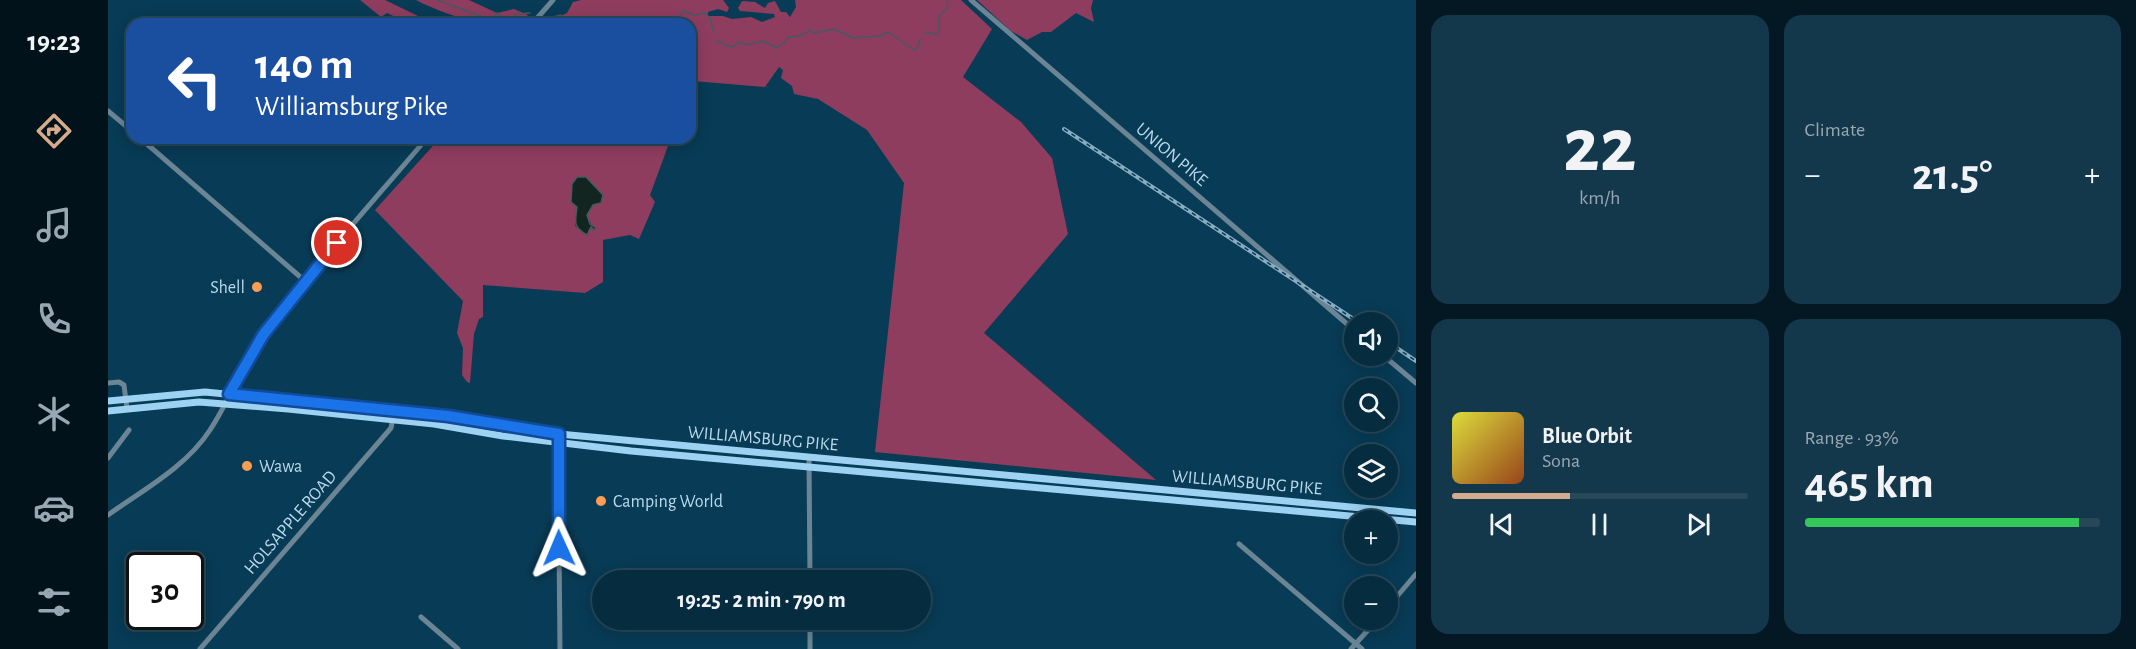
<!DOCTYPE html>
<meta charset="utf-8">
<style>
:root{--surface:#062c40;--page:#14384b;--text:#f1f3f6;--muted:#98a7b1;--line:#274859;--accent:#d6ab8b}
body{margin:0;font-family:"Alegreya Sans",sans-serif;background:var(--page);color:var(--text);height:100vh;display:flex;flex-direction:column;font-size:22px;white-space:nowrap}
*{box-sizing:border-box;margin:0}
p{font-size:20px;color:var(--muted)}
.icon{flex:none;width:33px;height:33px;fill:none;stroke:currentColor;stroke-width:2;stroke-linecap:round;stroke-linejoin:round}
.map{position:relative;flex:1;overflow:hidden}
.drawer{display:flex;flex-direction:column;gap:15px;padding:15px;background:#031823;width:720px}
.drawer>*{flex:none}
.top-card{position:absolute;left:18px;top:18px;width:570px;height:126px;border-radius:18px;box-shadow:0 3px 15px #0003,0 0 0 2px var(--line);background:#1a4fa0;color:#fff;overflow:hidden}
.controls{position:absolute;left:1236px;top:312px;display:grid;gap:12px}
.controls a{display:grid;place-items:center;width:54px;height:54px;border-radius:50%;background:var(--surface);box-shadow:0 3px 15px #0003,0 0 0 2px var(--line);font-size:30px}
.speed{position:absolute;left:18px;top:552px;display:flex;gap:12px;font-size:30px;font-weight:700;text-align:center}
.speed>*{display:grid;place-content:center;width:78px;height:78px;border-radius:50%;background:var(--surface);box-shadow:0 3px 15px #0003,0 0 0 2px var(--line);line-height:1}
.speed .limit{border:3px solid #111;border-radius:9px;background:#fff;color:#111}
.pin{position:absolute;display:grid;place-items:center;width:51px;height:51px;color:#fff;margin:-26px;border:3px solid #fff;border-radius:50%;box-shadow:0 2px 6px #0007}
.me{position:absolute;width:66px;margin:-33px;rotate:359deg;stroke-linejoin:round;filter:drop-shadow(0 0 4px #0008)}
.turn{display:flex;align-items:center;gap:21px;height:126px;padding:0 30px;font-size:27px}
.turn .icon{width:78px;height:78px;stroke-width:2.5}
.turn b{display:block;font-size:42px;line-height:51px}
.big{font-size:45px;font-weight:700;line-height:1.1}
.drawer .card{flex:1;display:flex;flex-direction:column;justify-content:center;gap:9px;min-width:0;padding:0 21px;border-radius:18px;background:var(--page)}
.drawer .dial{align-items:center;gap:0}
.dial b{font-size:78px;line-height:1}
.song{display:flex;align-items:center;gap:18px}
.cover{width:72px;height:72px;border-radius:9px;background:linear-gradient(135deg,hsl(60 70% 55%),hsl(20 70% 35%))}
.played{height:6px;border-radius:3px;background:linear-gradient(90deg,var(--accent) 40%,var(--line) 40%)}
.keys{display:flex;justify-content:space-around;direction:ltr}
.heat{display:flex;justify-content:space-between;align-items:center;font-size:33px;direction:ltr}
.charge{height:9px;border-radius:4px;background:linear-gradient(90deg,#34c759 93%,var(--line) 0)}
.drawer .tiles{flex:1;display:grid;gap:15px;grid-template-columns:repeat(2,1fr)}
.trip{position:absolute;left:484px;top:570px;width:339px;height:60px;border-radius:30px;background:var(--surface);box-shadow:0 3px 15px #0003,0 0 0 2px var(--line);font-weight:700;line-height:60px;text-align:center}
main{display:flex;flex:1;min-height:0}
.tabs{display:flex;flex-direction:column;width:108px;justify-content:space-around;align-items:center;background:#02121a;color:var(--muted)}
.tabs .icon{width:42px;height:42px}
.tabs .current{color:var(--accent)}
.tabs b{font-size:27px;color:var(--text)}
.map>svg:first-child{display:block}
.green{fill:#8e3d5e;fill-rule:evenodd}
.water{fill:#132521;stroke:#455b5e;stroke-width:1.5}
.lines{fill:none;stroke-linecap:round;stroke-linejoin:round}
.stream{stroke:#455b5e;stroke-width:1.5}
.minor{stroke:#6b8595;stroke-width:5}
.major{stroke:#9dd2f3;stroke-width:7}
.rail-casing{stroke:#88adc2;stroke-width:4}
.rail{stroke:#083b55;stroke-width:1.5;stroke-dasharray:4.5;stroke-linecap:butt}
.route-casing{stroke:#114b97;stroke-width:15}
.route{stroke:#1a73e8;stroke-width:10}
.poi-dot{fill:#fc9d53;stroke:#083b55;stroke-width:2}
.labels{text-anchor:middle;stroke-width:6;stroke-linejoin:round;paint-order:stroke}
.street-label{font-size:18px;fill:#b9d8eb;stroke:#083b55}
.poi-label{font-size:18px;fill:#b9d8eb;stroke:#083b55;text-anchor:start}
</style>
<main>
<nav class="tabs">
<b>19:23</b>
<svg class="icon current" aria-label="directions" viewBox="0 0 24 24"><path d="M12 3l9 9-9 9-9-9zM9 14v-3h6M13 9l2 2-2 2"/></svg>
<svg class="icon" aria-label="music" viewBox="0 0 24 24"><path d="M9 18V5l10-2v13"/><circle cx="6" cy="18" r="3"/><circle cx="16" cy="16" r="3"/></svg>
<svg class="icon" aria-label="phone" viewBox="0 0 24 24"><path d="M5 4h4l2 5-3 2q2 4 5 5l2-3 5 2v4C11 20 4 13 5 4z"/></svg>
<svg class="icon" aria-label="climate" viewBox="0 0 24 24"><path d="M12 3v18M4 7l16 10M4 17L20 7"/></svg>
<svg class="icon" aria-label="car" viewBox="0 0 24 24"><path d="M5 17H2v-5l4-1 3-4h7l3 4 3 1v5h-3M9 17h6M6 11h13"/><circle cx="7" cy="17" r="2"/><circle cx="17" cy="17" r="2"/></svg>
<svg class="icon" aria-label="filters" viewBox="0 0 24 24"><path d="M4 7h16M4 17h16"/><circle cx="9" cy="7" r="2"/><circle cx="15" cy="17" r="2"/></svg>
</nav>
<div class="map">
<svg width="1308" height="649" viewBox="0 0 1308 649">
<rect width="100%" height="100%" fill="#083b55"/>
<path class="green" d="M252 0H277L310 16 340 24H302L279 13 273 17Z
M308 0H361L389 13 406 9 420 15 412 24C370 24 346 19 308 0Z
M473 0H615L621 8 619 12 610 9 600 12V16H615L624 19 643 17 654 22 667 17 666 14 632 11 630 8 634 1 647 2 657 8 660 3 667 1 673 12H678L682 17 688 7 687 0H853L884 29 855 77 913 122 944 158 960 234 876 333 1048 480 767 452 796 183 759 130 710 99 686 94 684 86 673 78 675 70 671 67 657 87 585 81 582 88V24H435L459 13 465 2Z
M869 0H985L983 8 986 22 968 13 943 32H934L919 40 903 31Z
M332 138H563L542 195 547 202 531 239 522 235 495 240V282L477 293 375 285V317L371 319 366 334 362 383 359 382 354 375 355 348 349 333 355 301 267 210ZM473 178 484 183 495 195 493 203 485 205 479 215 486 230 482 227 478 235 467 226 469 205 464 204V184Z"/>
<path class="water" d="M469 177H478L495 195 493 203 485 205 479 215 482 224 488 228 486 230 483 227 479 235C465 227 467 223 469 207L463 202 464 184Z"/>
<g class="lines">
<path class="stream" d="M329 0 383 20 389 13 399 21 409 14 422 13
M441 18 453 15 457 24
M464 24 469 20H484L488 24
M496 24H497
M575 24 570 18 575 11 587 15 597 13 602 18 606 33
M817 32 828 34 831 31V16L839 9 840 0
M608 41 624 47 632 42 639 45 655 41 669 48 677 42 680 37 692 36 703 30 706 33 726 29 745 38 772 36 780 32 806 50 809 49 812 39"/>
<path class="minor" d="M863 0 1246 330
M424 24 445 0
M0 111 24 131
M32 138 197 281
M1276 356 1308 383
M0 383 11 382 16 385 19 409
M450 439 452 649
M701 457 702 580
M0 458 21 430
M0 515C35 490 78 467 102 430 122 400 134 364 156 335 206 266 264 203 319 138
M1131 544 1254 649
M1280 607 1308 574
M313 617 350 649
M702 620V649
M92 649 283 428 285 418
M1243 649 1269 620"/>
<path class="major" d="M0 401 97 392 340 416 451 434 1308 513
M0 411 91 402 180 409 326 424 395 436 523 451 1308 522"/>
<defs>
<path id="rail" d="M956 129 1250 322
M1280 342 1308 361"/>
</defs>
<use href="#rail" class="rail-casing"/>
<use href="#rail" class="rail"/>
</g>
<g class="lines">
<defs>
<path id="route" d="M229 243 155 335 121 394 340 416 451 434V548"/>
</defs>
<use href="#route" class="route-casing"/>
<use href="#route" class="route"/>
</g>
<g class="poi-dot">
<circle cx="149" cy="287" r="6"/>
<circle cx="139" cy="466" r="6"/>
<circle cx="493" cy="501" r="6"/>
</g>
<g class="labels">
<g class="street-label">
<text transform="translate(1064 154) rotate(40)" y="6">UNION PIKE</text>
<text transform="translate(655 438) rotate(5)" y="6">WILLIAMSBURG PIKE</text>
<text transform="translate(1139 482) rotate(5)" y="6">WILLIAMSBURG PIKE</text>
<text transform="translate(182 522) rotate(-49)" y="6">HOLSAPPLE ROAD</text>
</g>
<g class="poi-label">
<text x="137" y="293" text-anchor="end">Shell</text>
<text x="151" y="472">Wawa</text>
<text x="505" y="507">Camping World</text>
</g>
</g>
</svg>
<div class="controls">
<a><svg class="icon" aria-label="sound" viewBox="0 0 24 24"><path d="M4 9h4l5-4v14l-5-4H4zM17 9q2 3 0 6"/></svg></a>
<a><svg class="icon" aria-label="search" viewBox="0 0 24 24"><circle cx="10" cy="10" r="6"/><path d="M15 15l6 6"/></svg></a>
<a><svg class="icon" aria-label="layers" viewBox="0 0 24 24"><path d="M12 4l9 5-9 5-9-5zM3 14l9 5 9-5"/></svg></a>
<a>+</a>
<a>−</a>
</div>
<div class="speed"><div class="limit">30</div></div>
<div class="pin" style="left:229px;top:243px;background:#d93025"><svg class="icon" aria-label="arrive" viewBox="0 0 24 24"><path d="M6 21V4h12l-3 4 3 4H6"/></svg></div>
<svg class="me" style="left:451px;top:548px" viewBox="-20 -20 40 40"><path d="M0-17L14 15 0 8-14 15z" fill="#1a73e8" stroke="#fff" stroke-width="4"/></svg>
<div class="trip">19:25 · 2 min · 790 m</div>
<div class="top-card">
<div class="turn"><svg class="icon" aria-label="left" viewBox="0 0 24 24"><path d="M17 20v-9H6M10 6l-5 5 5 5"/></svg><div><b>140 m</b>Williamsburg Pike</div></div>
</div>
</div>
<section class="drawer">
<div class="tiles">
<div class="card dial"><b>22</b><p>km/h</p></div>
<div class="card"><p>Climate</p>
<div class="heat"><a>−</a><b class="big">21.5°</b><a>+</a></div>
</div>
<div class="card">
<div class="song"><i class="cover"></i><div><b>Blue Orbit</b><p>Sona</p></div></div>
<div class="played"></div>
<div class="keys"><svg class="icon" aria-label="previous" viewBox="0 0 24 24"><path d="M18 5L8 12l10 7zM5 5v14"/></svg><svg class="icon" aria-label="pause" viewBox="0 0 24 24"><path d="M8 5v14M16 5v14"/></svg><svg class="icon" aria-label="next" viewBox="0 0 24 24"><path d="M6 5l10 7-10 7zM19 5v14"/></svg></div>
</div>
<div class="card"><p>Range · 93%</p><b class="big">465 km</b><div class="charge"></div></div>
</div>
</section>
</main>
